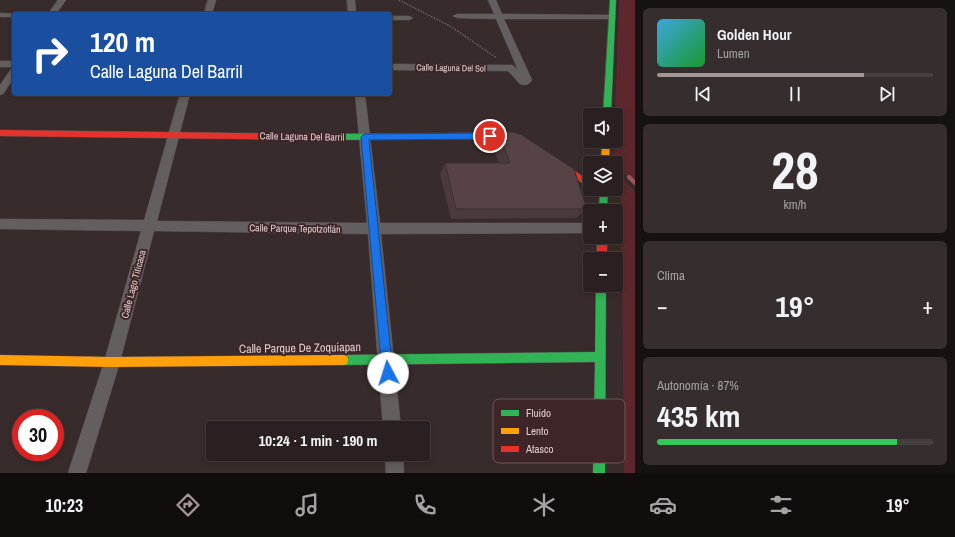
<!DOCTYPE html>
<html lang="es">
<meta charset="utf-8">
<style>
:root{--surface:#2a2021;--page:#362d2e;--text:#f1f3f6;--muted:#a5a3a5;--line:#463e3f;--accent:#a59696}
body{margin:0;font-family:"Archivo Narrow",sans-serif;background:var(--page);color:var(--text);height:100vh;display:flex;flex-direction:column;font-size:15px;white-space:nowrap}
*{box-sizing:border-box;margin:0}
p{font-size:13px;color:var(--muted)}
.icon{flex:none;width:22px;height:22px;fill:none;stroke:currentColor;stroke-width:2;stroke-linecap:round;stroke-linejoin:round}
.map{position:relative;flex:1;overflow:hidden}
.sheet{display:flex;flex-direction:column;gap:8px;padding:8px;background:#171212;width:320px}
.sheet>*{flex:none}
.top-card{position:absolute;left:12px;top:12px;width:380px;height:84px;border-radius:4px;box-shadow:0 2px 6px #0003,0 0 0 1px var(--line);background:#1a4fa0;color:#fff;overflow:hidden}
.fabs{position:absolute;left:583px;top:108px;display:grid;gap:8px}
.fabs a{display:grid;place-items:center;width:40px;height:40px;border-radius:4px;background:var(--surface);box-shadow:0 2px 6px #0003,0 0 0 1px var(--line);font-size:20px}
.speed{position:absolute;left:12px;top:409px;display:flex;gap:8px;font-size:20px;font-weight:700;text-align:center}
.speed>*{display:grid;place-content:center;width:52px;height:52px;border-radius:50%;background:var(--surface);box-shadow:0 2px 6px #0003,0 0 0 1px var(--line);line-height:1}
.speed .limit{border:6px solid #d22;background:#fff;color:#111}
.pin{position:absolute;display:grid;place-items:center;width:34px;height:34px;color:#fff;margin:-17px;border:2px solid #fff;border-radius:50%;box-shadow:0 1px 4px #0007}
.me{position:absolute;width:44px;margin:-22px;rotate:355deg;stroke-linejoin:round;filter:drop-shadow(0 0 3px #0008)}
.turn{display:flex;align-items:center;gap:14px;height:84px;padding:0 12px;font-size:18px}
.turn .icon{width:52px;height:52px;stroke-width:2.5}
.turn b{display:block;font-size:28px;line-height:34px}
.big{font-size:30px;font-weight:700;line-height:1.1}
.sheet .card{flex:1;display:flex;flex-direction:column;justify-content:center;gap:6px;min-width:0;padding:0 14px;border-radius:6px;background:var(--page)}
.sheet .dial{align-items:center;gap:0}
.dial b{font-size:52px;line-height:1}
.song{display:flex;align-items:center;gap:12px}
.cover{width:48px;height:48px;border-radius:6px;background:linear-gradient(135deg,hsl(200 70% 55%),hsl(130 70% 35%))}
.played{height:4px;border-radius:2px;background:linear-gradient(90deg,var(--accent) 75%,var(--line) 75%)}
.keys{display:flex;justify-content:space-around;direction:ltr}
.heat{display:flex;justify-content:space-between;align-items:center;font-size:22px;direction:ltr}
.charge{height:6px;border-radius:3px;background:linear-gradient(90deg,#34c759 87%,var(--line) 0)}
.trip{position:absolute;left:206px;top:421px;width:224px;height:40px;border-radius:4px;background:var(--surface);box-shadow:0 2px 6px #0003,0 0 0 1px var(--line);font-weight:700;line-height:40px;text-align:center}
.dock{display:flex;height:64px;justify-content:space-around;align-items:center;background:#110d0d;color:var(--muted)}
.dock .icon{width:28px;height:28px}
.dock .active{color:var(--accent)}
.dock b{font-size:18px;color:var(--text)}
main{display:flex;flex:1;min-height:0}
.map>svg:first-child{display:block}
.green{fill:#5c282e}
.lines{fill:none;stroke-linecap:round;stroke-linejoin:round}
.stream{stroke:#9a565c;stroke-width:4}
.street-casing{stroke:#55494a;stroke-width:1}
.fast-casing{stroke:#55494a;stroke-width:1}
.slow-casing{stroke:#55494a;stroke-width:1}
.jam-casing{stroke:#55494a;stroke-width:1}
.path{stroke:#6d6667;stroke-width:1.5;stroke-dasharray:1.5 1.5;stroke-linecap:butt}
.street{fill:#645f5f;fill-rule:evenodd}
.fast{fill:#30b455;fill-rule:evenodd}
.slow{fill:#ff9f0a;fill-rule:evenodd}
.jam{fill:#e5322d;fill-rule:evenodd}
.wall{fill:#4b3a3b}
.building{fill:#574345;stroke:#3d2f30}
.route{fill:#1a73e8;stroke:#114b97}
.labels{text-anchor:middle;stroke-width:4;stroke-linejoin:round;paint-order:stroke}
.far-street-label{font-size:9px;fill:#e0cfcf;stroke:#3e2527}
.street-label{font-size:10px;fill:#e0cfcf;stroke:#3e2527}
.near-street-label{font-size:12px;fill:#e0cfcf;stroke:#3e2527}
.key{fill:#3e2527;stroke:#6f5859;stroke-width:1}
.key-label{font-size:11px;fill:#e0cfcf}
</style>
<main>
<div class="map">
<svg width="635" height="473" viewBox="0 0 635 473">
<rect width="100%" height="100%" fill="#382b2c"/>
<path class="green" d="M619 0H635V183L616 165V163L613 162 614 141H616V115H615Z
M621 176 635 192V473H624Z"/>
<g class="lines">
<path class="stream" d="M629 177 635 183"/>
<defs>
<path id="street" d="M58 0H66L56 14H48Z
M208 0H216L212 14H204Z
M347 0H355L356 14H348Z
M488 0H496L502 14 612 15 616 17 612 19H504L532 80C529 85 525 86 520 84L508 71 390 70V64L511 65 514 66 518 70 496 19 457 18 453 16 457 14H494Z
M0 13 17 14H14V17H0Z
M390 16H409L413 18 409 20H390Z
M0 61H14V67H0Z
M14 68V78L3 94 0 95V85L11 69Z
M180 94H190L157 221 367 223 355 94H365L380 223H590V233L381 234 401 428H383L368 234 154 231 120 362 86 473H68L104 362 141 231 0 229V219L144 220Z
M385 454H403L404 473H386Z"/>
<path id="fast" d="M610 0H616L611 115H603Z
M506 133 522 138 523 140 519 143 506 139 325 140 321 137 325 134Z
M600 189H608L607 211H599Z
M596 285H606L605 473H593L595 362 343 365 339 364 338 360 339 356 343 355 595 352Z"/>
<path id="slow" d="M602 141H610L609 163H601Z
M0 355 112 357 343 355 347 356 348 360 347 364 343 365 112 367 0 365Z"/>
<path id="jam" d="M0 130 325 134 329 137 325 140 0 136Z
M558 160 590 181V188L555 165 554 163 555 161Z
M597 237H607V259H597Z"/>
</defs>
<use href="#street" class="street-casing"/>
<use href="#fast" class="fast-casing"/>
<use href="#slow" class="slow-casing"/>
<use href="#jam" class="jam-casing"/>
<path class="path" d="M399 0 450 26 497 58"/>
<use href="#street" class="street"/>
<use href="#fast" class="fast"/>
<use href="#slow" class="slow"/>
<use href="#jam" class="jam"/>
</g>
<path class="wall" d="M498 132 587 209 576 218 451 219 440 174 445 163H499L491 143Z"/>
<path class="building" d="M498 132H514L522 135 574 169 587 209H456L445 163H510Z"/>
<path class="route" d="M490 133 494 136 490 139 369 140 393 373 392 377 388 378 384 377 382 373 361 137 364 134Z"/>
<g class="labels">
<g class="far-street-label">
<text transform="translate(451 68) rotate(1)" y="3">Calle Laguna Del Sol</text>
</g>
<g class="street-label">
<text transform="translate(302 136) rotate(1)" y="4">Calle Laguna Del Barril</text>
<text transform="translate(295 228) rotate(1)" y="4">Calle Parque Tepotzotlán</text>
<text transform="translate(133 284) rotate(-75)" y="4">Calle Lago Titicaca</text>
</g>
<g class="near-street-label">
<text transform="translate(300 348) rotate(-1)" y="4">Calle Parque De Zoquiapan</text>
</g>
</g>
<rect x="493" y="399" width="132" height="64" rx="6" class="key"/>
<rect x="501" y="410" width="18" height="6" fill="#30b455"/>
<rect x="501" y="428" width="18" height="6" fill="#ff9f0a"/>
<rect x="501" y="446" width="18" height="6" fill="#e5322d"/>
<g class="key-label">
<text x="526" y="417">Fluido</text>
<text x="526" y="435">Lento</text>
<text x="526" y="453">Atasco</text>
</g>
</svg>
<div class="fabs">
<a><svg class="icon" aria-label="sound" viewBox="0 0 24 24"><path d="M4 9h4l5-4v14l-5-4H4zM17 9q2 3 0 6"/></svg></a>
<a><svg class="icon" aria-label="layers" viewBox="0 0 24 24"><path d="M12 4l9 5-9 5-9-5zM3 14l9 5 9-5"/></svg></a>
<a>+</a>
<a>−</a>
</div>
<div class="speed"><div class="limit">30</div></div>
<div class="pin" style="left:490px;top:136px;background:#d93025"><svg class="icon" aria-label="arrive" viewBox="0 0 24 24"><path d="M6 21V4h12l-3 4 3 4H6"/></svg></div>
<svg class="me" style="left:388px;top:373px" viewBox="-20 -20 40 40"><circle r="19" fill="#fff"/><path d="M0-13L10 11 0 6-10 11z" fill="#1a73e8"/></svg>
<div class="trip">10:24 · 1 min · 190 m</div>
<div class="top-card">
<div class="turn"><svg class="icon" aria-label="right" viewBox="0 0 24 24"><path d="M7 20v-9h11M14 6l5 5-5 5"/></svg><div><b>120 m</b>Calle Laguna Del Barril</div></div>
</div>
</div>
<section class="sheet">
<div class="card">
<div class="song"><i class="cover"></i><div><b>Golden Hour</b><p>Lumen</p></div></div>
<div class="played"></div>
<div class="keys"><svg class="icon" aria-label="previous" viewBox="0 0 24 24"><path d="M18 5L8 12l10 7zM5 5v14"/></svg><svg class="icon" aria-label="pause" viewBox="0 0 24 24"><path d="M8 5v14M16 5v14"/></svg><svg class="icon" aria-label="next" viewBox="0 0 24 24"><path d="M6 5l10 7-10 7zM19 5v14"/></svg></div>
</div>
<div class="card dial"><b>28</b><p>km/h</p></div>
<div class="card"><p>Clima</p>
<div class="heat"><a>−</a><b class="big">19°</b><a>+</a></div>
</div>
<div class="card"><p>Autonomía · 87%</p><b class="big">435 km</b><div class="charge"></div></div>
</section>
</main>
<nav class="dock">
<b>10:23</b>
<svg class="icon active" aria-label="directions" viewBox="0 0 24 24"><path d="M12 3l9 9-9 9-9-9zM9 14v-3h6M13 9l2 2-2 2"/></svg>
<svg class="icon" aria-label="music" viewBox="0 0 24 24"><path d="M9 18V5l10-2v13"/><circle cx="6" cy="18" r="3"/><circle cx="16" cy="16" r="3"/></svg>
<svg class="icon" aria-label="phone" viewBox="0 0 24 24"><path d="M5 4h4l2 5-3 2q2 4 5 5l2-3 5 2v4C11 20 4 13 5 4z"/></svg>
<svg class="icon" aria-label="climate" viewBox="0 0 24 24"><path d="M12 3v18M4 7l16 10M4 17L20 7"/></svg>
<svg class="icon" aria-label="car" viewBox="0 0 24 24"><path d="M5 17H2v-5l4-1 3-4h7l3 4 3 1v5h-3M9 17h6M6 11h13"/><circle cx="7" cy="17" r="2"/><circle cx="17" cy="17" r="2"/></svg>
<svg class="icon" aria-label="filters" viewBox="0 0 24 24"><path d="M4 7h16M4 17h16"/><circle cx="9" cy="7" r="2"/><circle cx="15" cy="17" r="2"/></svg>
<b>19°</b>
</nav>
